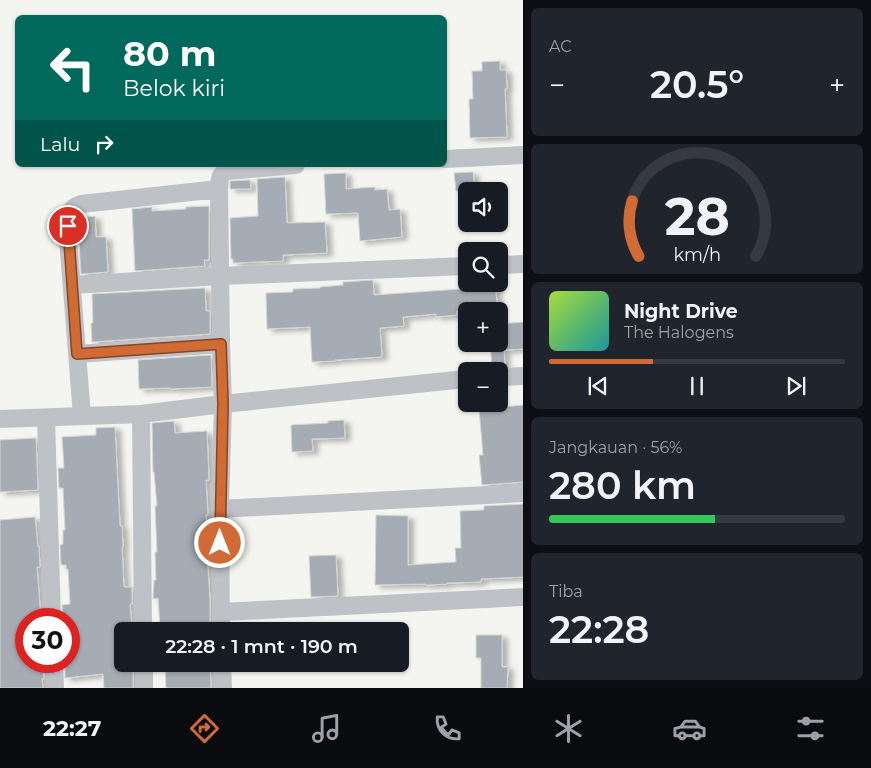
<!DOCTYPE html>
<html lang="id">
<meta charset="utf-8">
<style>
:root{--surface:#171b24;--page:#20242c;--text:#f1f3f6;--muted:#9ea1a6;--line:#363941;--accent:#d06b35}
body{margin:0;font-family:Montserrat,sans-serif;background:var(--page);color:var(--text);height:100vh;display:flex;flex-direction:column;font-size:19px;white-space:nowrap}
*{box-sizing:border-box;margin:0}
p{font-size:16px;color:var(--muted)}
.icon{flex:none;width:28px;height:28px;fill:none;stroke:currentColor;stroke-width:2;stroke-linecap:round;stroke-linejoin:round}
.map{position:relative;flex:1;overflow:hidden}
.side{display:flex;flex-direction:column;gap:8px;padding:8px;background:#0d0f14;width:348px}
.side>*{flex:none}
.guide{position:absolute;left:15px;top:15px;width:432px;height:152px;border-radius:8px;box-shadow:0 1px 4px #0004;background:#00695c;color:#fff;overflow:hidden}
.fabs{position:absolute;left:458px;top:182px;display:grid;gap:10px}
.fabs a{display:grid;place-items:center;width:50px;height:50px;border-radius:8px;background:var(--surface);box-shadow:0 1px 4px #0004;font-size:25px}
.speed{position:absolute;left:15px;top:608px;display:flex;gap:10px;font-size:25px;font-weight:700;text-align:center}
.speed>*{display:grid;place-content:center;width:65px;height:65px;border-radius:50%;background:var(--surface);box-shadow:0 1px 4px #0004;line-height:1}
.speed .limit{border:8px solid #d22;background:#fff;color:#111}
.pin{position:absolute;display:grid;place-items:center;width:42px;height:42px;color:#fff;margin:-21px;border:2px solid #fff;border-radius:50%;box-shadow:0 1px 5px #0007}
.me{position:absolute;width:55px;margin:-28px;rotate:0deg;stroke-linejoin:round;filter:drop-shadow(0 0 4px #0008)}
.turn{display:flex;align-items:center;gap:18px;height:105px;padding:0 25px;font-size:22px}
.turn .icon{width:65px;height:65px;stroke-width:2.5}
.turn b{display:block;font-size:35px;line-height:42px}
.then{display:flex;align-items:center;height:48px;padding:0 25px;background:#0003;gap:10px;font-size:19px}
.big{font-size:38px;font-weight:600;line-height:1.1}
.side .card{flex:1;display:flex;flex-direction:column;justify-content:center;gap:8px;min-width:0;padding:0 18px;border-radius:8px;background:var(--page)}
.side .dial{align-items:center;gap:0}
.dial svg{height:130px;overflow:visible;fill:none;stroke:var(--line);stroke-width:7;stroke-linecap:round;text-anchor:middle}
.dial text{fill:var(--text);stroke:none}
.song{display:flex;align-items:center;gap:15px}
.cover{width:60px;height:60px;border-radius:8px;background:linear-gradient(135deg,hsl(80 70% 55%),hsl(180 70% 35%))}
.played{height:5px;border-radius:2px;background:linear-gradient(90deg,var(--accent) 35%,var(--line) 35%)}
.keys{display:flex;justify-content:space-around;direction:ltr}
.heat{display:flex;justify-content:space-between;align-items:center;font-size:28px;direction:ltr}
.charge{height:8px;border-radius:4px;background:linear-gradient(90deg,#34c759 56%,var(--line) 0)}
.trip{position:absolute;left:114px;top:622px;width:295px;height:50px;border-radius:8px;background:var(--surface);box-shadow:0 1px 4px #0004;font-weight:600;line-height:50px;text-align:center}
.menu{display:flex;height:80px;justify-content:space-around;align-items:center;background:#090b0e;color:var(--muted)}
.menu .icon{width:35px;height:35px}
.menu .on{color:var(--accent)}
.menu b{font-size:22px;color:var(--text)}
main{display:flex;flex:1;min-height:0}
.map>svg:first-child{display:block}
.building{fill:#a6acb3;stroke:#d5d6d4;filter:url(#shadow)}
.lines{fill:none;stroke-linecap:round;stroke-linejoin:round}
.street{stroke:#bec1c5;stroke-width:18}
.route-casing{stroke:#874622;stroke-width:12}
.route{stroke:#d06b35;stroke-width:9}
</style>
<main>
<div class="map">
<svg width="524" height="688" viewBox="0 0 524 688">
<defs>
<filter id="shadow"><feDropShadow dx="5.5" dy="3" stdDeviation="2.5" flood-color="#0004"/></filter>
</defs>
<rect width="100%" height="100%" fill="#f4f4f1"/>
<path class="building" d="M500 61V70H506L507 89H505L507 137 470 138 469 99H473L472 71H482V62Z
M473 172 475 191H456L454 173Z
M346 173V189L375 187V190L387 189 389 210 400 209 402 237 360 241 358 213 326 214 324 174Z
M285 177 287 223 325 222 327 253 283 255V261L233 263V259H231L230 218 258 216 257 179Z
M250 180 251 189H230V181Z
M209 206V260H204L205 266 135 271 132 209 152 207V211L186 209V207Z
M95 216 96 237H106L108 272 81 274 78 227 80 218Z
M373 280 374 295 432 291 475 288V287L495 285 498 311H457V315L436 317V314L403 317 404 326 380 328 382 357 335 360V361L312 362 310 327 267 329 266 293 293 292V289L320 288V287L343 285V282Z
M205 288 206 311H210V334L92 342 91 323H93L92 294Z
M524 322V349L504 350 505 365 492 366 490 344H499V324Z
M211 355 212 387 170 389V388L139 389 138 360Z
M524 405V482L482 485 479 455H483L479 409Z
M344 420 345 438 312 439 313 451 292 452 291 425 328 423V421Z
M174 421 175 433 207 431 209 480H206L208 515H206L207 538H206L210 600V631H188V625L160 627 158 598 153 599 154 580H156L155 552H157L155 506H157L154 472H153L152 423Z
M115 427 120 526H122L123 547H122L124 587H132V604H130L132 629 122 630V664H133V688H104L103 674 65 678V661H69V619H63L62 605 70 604 68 569H66V565H61L60 545 63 544V530H65L63 488H59L58 468H64L62 437 96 435V428Z
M36 438 38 490 0 492V440Z
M524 504V577L481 579V582L447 583V584L426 585 425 584 375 585 376 515 408 516V565L456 562 455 548H461L460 511 484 510V506Z
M35 517 38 547 39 546 40 567H37L41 619H26V661H43L44 679H42L43 688H0V520Z
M336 555 338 596 311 597 309 556Z
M476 635H502V667H508L507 688H481V658H476Z
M165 664H210L211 688H166Z"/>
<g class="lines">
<path class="street" d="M445 159 524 155
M499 265 524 264
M72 285 221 276 466 266
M77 354 221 344
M499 377 524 376
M141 414 143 631
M82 416 67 226C70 213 68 209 81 204L219 189
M46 418 52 619
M0 419 141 414 223 404 466 379
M220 509 524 493
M221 612 524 597
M221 631 220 509 223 404 221 344 219 189C220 182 218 174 227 171L296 165
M54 661 55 688
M144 664V688
M222 664 223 688"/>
</g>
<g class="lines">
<defs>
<path id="route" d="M68 226 77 354 221 344 223 404 220 543"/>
</defs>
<use href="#route" class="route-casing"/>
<use href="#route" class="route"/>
</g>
</svg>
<div class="fabs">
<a><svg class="icon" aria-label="sound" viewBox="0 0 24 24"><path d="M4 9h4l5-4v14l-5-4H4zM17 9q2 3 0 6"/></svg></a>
<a><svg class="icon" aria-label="search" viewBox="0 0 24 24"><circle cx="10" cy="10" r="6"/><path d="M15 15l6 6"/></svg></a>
<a>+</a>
<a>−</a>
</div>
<div class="speed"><div class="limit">30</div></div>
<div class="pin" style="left:68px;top:226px;background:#d93025"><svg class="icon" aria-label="arrive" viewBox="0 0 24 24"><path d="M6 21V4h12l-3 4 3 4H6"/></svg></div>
<svg class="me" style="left:220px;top:543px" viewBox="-20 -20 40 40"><circle r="17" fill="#d06b35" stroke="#fff" stroke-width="3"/><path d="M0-11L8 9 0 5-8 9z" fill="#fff"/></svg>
<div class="trip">22:28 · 1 mnt · 190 m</div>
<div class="guide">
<div class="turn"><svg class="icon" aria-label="left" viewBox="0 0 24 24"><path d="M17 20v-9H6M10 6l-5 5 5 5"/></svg><div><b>80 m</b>Belok kiri</div></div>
<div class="then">Lalu<svg class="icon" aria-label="right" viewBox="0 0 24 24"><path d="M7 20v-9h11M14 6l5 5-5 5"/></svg></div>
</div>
</div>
<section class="side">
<div class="card"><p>AC</p>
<div class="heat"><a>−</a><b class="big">20.5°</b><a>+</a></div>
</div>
<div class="card dial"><svg viewBox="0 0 100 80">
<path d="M14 69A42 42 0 1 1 86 69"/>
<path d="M14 69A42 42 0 0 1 10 35" stroke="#d06b35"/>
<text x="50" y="56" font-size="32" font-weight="700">28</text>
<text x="50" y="72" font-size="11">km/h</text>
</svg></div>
<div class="card">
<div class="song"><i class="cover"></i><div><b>Night Drive</b><p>The Halogens</p></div></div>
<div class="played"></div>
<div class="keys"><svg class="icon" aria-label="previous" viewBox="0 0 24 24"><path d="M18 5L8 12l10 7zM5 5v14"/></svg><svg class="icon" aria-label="pause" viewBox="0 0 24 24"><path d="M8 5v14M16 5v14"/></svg><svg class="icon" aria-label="next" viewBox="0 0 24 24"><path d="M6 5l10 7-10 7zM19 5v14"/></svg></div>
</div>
<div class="card"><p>Jangkauan · 56%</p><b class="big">280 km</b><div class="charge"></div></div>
<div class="card"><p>Tiba</p><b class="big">22:28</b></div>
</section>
</main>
<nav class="menu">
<b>22:27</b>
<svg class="icon on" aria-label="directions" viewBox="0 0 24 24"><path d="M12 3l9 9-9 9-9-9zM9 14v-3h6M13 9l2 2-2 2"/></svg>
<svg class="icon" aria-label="music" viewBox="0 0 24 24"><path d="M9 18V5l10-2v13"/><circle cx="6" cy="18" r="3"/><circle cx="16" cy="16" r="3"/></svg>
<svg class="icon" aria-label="phone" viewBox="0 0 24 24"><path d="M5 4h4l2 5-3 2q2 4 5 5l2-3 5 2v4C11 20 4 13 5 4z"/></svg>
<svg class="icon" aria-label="climate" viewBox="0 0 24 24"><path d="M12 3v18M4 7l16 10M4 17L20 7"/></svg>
<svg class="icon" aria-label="car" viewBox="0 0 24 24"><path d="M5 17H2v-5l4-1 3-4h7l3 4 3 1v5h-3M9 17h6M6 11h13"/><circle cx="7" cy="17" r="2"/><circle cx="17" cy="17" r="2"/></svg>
<svg class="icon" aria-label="filters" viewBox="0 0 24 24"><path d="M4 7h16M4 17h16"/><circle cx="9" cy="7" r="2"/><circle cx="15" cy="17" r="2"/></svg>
</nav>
